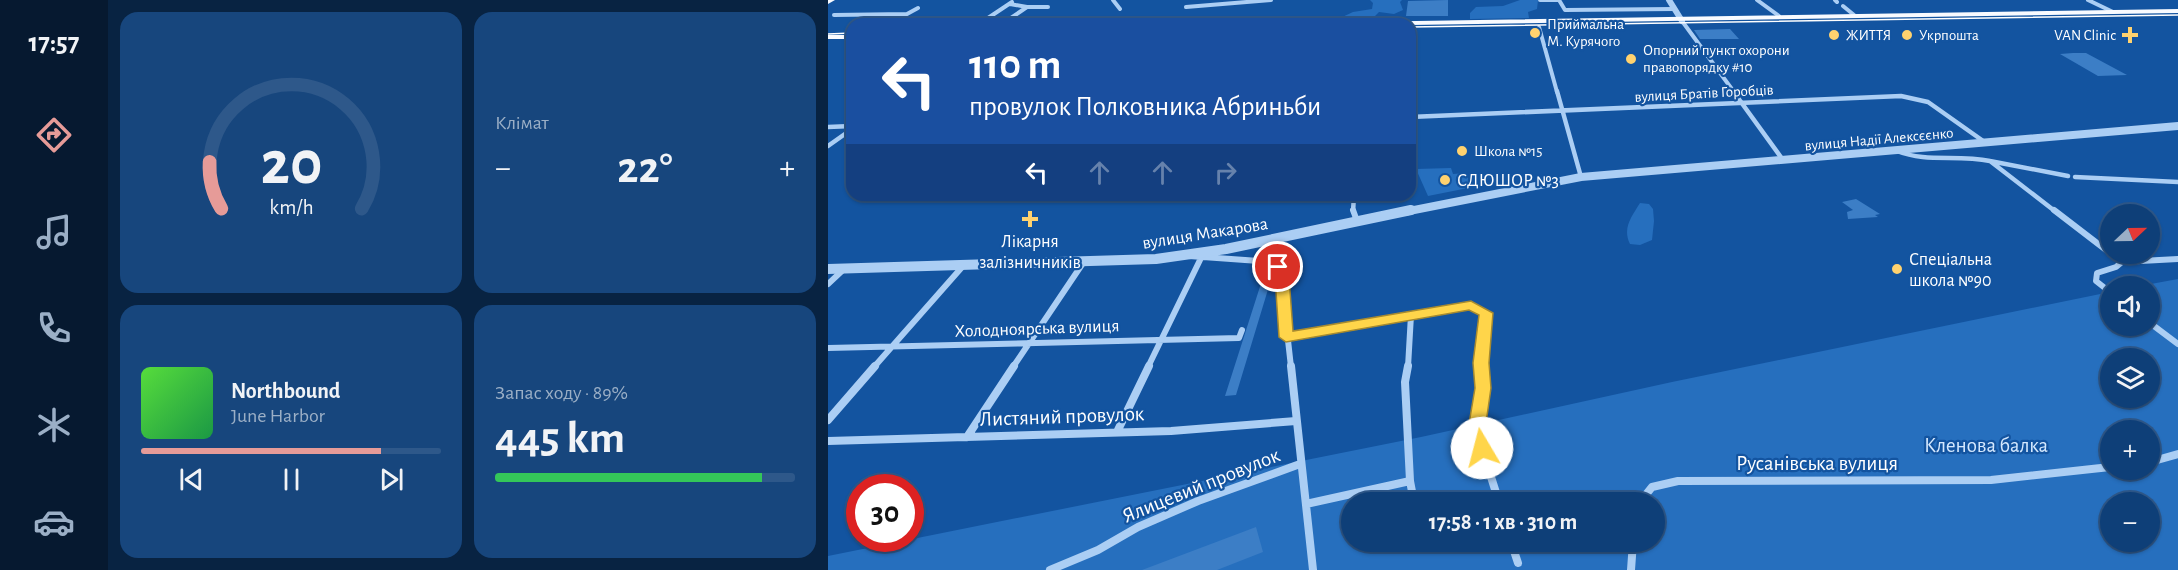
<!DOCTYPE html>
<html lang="uk">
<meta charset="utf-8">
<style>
:root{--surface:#0e3f78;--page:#17467d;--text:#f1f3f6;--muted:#9bafc6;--line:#2e588a;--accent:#e69b98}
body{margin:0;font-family:"Alegreya Sans",sans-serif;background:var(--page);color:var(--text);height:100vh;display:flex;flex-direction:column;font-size:22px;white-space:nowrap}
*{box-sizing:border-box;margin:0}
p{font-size:20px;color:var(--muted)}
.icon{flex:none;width:33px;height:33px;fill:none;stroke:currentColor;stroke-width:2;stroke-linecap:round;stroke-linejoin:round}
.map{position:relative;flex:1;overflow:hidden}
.panel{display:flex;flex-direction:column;gap:12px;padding:12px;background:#082342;width:720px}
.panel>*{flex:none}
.banner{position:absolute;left:18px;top:18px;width:570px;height:183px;border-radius:18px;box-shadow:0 2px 4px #0004,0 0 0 2px var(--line);background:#1a4fa0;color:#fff;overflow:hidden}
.needle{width:39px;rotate:68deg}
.controls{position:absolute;left:1272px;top:204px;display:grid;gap:12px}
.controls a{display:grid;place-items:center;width:60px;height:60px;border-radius:50%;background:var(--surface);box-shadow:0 2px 4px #0004,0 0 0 2px var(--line);font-size:30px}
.speed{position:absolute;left:18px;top:474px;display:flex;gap:12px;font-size:30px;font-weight:700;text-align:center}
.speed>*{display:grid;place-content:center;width:78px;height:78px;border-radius:50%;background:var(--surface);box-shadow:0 2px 4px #0004,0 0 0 2px var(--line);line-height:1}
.speed .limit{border:9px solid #d22;background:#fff;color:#111}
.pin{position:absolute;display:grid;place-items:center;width:51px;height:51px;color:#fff;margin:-26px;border:3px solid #fff;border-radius:50%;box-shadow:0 2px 6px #0007}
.me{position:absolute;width:66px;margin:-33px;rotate:352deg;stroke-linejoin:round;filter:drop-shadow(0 0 4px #0008)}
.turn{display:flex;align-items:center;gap:21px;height:126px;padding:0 24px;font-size:27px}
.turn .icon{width:78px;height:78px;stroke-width:2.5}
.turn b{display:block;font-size:42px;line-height:51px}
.lanes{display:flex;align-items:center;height:57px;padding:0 24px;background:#0003;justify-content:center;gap:30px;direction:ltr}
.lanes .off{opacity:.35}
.big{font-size:45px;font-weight:700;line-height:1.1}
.panel .widget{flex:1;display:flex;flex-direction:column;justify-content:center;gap:9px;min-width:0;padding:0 21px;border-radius:18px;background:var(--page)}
.panel .dial{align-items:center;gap:0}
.dial svg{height:156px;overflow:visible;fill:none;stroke:var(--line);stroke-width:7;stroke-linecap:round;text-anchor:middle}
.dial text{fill:var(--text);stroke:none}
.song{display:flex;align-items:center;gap:18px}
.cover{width:72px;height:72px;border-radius:9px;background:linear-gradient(135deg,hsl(110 70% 55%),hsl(140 70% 35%))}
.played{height:6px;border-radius:3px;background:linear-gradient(90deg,var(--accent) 80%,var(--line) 80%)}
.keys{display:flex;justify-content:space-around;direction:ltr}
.heat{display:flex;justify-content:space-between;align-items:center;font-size:33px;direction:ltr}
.charge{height:9px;border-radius:4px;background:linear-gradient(90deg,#34c759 89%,var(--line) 0)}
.panel .tiles{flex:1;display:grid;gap:12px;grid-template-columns:repeat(2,1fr)}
.trip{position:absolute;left:513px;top:492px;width:324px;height:60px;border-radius:30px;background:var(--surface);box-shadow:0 2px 4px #0004,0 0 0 2px var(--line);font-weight:700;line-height:60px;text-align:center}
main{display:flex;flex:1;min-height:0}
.tabs{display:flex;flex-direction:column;width:108px;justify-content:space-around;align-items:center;background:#061930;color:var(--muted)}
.tabs .icon{width:42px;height:42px}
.tabs .on{color:var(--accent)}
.tabs b{font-size:27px;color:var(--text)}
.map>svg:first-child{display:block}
.green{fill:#266fbe;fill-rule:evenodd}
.building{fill:#3c7ec6}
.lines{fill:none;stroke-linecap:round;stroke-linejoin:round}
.minor-far3{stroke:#abcef4;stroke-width:4}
.minor-far2{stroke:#abcef4;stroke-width:4.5}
.minor-far1{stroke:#abcef4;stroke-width:6}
.minor{stroke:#abcef4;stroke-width:8}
.tertiary-far2{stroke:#abcef4;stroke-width:6}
.tertiary-far1{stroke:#abcef4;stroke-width:8}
.tertiary{stroke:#abcef4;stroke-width:10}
.primary{fill:#f9fbff;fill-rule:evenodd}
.tram{stroke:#fff;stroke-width:1.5}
.route{fill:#ffd54a;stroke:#a68a30;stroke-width:1.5}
.poi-dot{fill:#ffd26f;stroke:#1354a0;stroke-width:2}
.labels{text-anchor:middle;stroke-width:4.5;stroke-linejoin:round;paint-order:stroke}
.far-poi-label{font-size:15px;fill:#fff;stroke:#1354a0;text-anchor:start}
.far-street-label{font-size:15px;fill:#fff;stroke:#1354a0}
.poi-label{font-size:18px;fill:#fff;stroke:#1354a0;text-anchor:start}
.street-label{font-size:18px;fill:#fff;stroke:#1354a0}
.near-street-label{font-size:21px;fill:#fff;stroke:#1354a0}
.near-park-label{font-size:21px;fill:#d4e8fe;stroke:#1354a0}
</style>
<main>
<nav class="tabs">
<b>17:57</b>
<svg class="icon on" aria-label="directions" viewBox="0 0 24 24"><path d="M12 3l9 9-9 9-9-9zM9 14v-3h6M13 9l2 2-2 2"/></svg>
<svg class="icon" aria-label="music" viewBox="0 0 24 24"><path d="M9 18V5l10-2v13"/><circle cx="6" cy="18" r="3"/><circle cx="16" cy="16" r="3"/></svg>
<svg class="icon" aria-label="phone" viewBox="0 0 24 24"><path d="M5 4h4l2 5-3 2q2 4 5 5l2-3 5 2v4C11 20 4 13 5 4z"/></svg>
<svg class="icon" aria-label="climate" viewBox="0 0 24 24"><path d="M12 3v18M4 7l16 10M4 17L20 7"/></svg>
<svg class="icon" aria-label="car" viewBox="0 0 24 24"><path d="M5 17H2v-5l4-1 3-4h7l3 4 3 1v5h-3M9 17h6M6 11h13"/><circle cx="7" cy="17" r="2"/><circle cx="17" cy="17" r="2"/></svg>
</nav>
<section class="panel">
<div class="tiles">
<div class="widget dial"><svg viewBox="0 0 100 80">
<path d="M14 69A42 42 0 1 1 86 69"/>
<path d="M14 69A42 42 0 0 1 8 45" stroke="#e69b98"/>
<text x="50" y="56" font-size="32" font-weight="700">20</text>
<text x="50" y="72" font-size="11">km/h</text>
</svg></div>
<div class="widget"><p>Клімат</p>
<div class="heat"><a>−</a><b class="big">22°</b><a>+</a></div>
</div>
<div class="widget">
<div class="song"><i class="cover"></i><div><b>Northbound</b><p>June Harbor</p></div></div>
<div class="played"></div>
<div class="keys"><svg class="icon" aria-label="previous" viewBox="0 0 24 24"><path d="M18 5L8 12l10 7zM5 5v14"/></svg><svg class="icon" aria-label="pause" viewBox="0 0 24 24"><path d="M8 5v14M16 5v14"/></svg><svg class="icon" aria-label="next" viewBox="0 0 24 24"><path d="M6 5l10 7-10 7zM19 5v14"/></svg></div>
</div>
<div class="widget"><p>Запас ходу · 89%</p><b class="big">445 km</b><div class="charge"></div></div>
</div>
</section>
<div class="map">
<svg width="1350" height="570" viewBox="0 0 1350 570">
<rect width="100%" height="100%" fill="#1354a0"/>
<path class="green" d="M542 0H574L572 2 575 10 566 14 551 12 545 18 510 19 525 12 544 9 545 3Z
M692 0H710L709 9 700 12 701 18 642 19V13L648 7 675 6Z
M623 168 625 174 638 173 645 187 600 196 588 169Z
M812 203 821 204 825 209 826 221 824 240 812 245 802 244C794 228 804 216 812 203Z
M1350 279V570H0V556L593 437 844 382 1282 292V326H1322V286H1312ZM1282 358H1322V398H1282ZM1282 430H1322V470H1282ZM524 502H826V542H524ZM1282 502H1322V542H1282Z"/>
<path class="building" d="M620 0V16H578L580 1Z
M902 29 911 39H872L866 30Z
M1245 53H1258L1299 75 1270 76 1232 54Z
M1028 199 1052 214 1047 215 1050 217 1020 219 1019 212 1025 210 1014 202Z
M445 273 408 395 397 396 436 274Z
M428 527 435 552 389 570H314Z"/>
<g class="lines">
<path class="minor-far3" d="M285 0 292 9
M712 0H731L737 10 846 9
M929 0 951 16
M1007 0 1009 2
M1260 0 1285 12
M1015 6 1026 15
M199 7H220
M358 7 443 0
M6 15 79 14 90 8
M854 21 906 92
M151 24 184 2
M174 24 199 7 182 4
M711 27 729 92"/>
<path class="minor-far2" d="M729 91 753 177
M905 91 955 160
M582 117 1073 96 1100 102 1158 143
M0 127 24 126
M0 146 24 129
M1069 151C1099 163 1129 154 1162 161
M1247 177 1350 182
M525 212 526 195
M1228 212 1162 161 1240 176"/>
<path class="minor-far1" d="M525 210 529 221
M1226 210 1282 253
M361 256 431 261 452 269 463 367
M0 284 16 269
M1282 292 1268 281 1269 273 1288 267 1294 262 1350 259
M1322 323 1350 344
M458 337 643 305 658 313 653 367
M0 348 411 338 414 330
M46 367 135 266
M185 367 255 263
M320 367 372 260
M580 367 583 315"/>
<path class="minor" d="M463 366 485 570
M580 366 577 382 582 481 586 502
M653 366 655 388 648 430 671 502
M0 420 47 366
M289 432 321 366
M139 437 186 366
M0 441 343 431 468 421
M1322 462 1350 454
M812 502 824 487 850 481 1163 480 1282 467
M478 504 582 481
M683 542 690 563
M222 570 270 550 310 527 370 501 472 464
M803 570 805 542"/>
<path class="tertiary-far2" d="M841 0 854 21"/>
<path class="tertiary-far1" d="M576 212 753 177 1350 126"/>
<path class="tertiary" d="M0 269 328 259 398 249 583 210"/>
<path class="primary" d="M0 0H7L0 4Z
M1350 9V13L582 25 522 24 526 22Z
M0 35H24V39H0Z"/>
<path class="tram" d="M582 27 1350 15
M0 34 24 33"/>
</g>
<path class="route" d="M450 263 455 265 461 277 465 331 643 301 665 313 661 363 663 388 657 430 663 448 660 453H648L640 430 647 388 645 363 651 315 641 310 458 342 451 337 447 277 443 267Z"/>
<g class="poi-dot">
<circle cx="707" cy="33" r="6"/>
<circle cx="1006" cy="35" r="6"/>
<circle cx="1079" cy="35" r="6"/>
<path d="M1299 26h6v6h6v6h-6v6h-6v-6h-6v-6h6z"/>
<circle cx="803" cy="59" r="6"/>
<circle cx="634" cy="151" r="6"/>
<circle cx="617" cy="180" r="6"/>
<path d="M199 210h6v6h6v6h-6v6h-6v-6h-6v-6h6z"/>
<circle cx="1069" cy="269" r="6"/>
</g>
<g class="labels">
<g class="far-poi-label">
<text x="719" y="29">Приймальна<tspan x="719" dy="17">М. Курячого</tspan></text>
<text x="1018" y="40">ЖИТТЯ</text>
<text x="1091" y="40">Укрпошта</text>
<text x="1288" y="40" text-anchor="end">VAN Clinic</text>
<text x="815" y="55">Опорний пункт охорони<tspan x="815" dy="17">правопорядку #10</tspan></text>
<text x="646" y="156">Школа №15</text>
</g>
<g class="far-street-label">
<text transform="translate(876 93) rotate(-3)" y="5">вулиця Братів Горобців</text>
<text transform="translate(1051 139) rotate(-5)" y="5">вулиця Надії Алексєєнко</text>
</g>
<g class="poi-label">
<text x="629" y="186">СДЮШОР №3</text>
<text x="202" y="247" text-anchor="middle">Лікарня<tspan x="202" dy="21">залізничників</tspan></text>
<text x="1081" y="265">Спеціальна<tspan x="1081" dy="21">школа №90</tspan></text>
</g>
<g class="street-label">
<text transform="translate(377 233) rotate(-9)" y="6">вулиця Макарова</text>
<text transform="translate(209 328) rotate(-2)" y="6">Холодноярська вулиця</text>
</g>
<g class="near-street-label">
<text transform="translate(234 416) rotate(-2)" y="7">Листяний провулок</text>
<text x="989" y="470">Русанівська вулиця</text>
<text transform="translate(373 485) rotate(-22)" y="7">Ялицевий провулок</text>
</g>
<g class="near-park-label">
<text x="1158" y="452">Кленова балка</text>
</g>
</g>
</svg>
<div class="controls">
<a><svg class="needle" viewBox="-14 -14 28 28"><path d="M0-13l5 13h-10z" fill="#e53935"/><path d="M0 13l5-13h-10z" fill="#9bafc6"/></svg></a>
<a><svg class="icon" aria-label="sound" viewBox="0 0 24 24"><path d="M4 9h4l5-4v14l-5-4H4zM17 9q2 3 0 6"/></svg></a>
<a><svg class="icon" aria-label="layers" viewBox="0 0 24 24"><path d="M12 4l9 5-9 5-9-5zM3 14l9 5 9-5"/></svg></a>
<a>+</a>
<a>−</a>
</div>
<div class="speed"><div class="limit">30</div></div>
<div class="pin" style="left:450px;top:267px;background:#d93025"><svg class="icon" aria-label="arrive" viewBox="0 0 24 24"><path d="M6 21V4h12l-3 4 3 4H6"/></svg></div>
<svg class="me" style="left:654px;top:448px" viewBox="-20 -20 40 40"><circle r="19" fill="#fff"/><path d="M0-13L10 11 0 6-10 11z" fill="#ffd54a"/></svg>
<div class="trip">17:58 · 1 хв · 310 m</div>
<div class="banner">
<div class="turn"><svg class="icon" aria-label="left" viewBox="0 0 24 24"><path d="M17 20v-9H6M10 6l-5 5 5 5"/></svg><div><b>110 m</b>провулок Полковника Абриньби</div></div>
<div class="lanes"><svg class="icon" aria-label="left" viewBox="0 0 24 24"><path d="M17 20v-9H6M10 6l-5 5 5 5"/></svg><svg class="icon off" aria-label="ahead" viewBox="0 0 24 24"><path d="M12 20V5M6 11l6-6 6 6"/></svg><svg class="icon off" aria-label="ahead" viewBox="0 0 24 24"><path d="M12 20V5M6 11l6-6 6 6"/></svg><svg class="icon off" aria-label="right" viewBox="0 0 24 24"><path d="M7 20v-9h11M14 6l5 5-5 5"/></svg></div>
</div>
</div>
</main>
